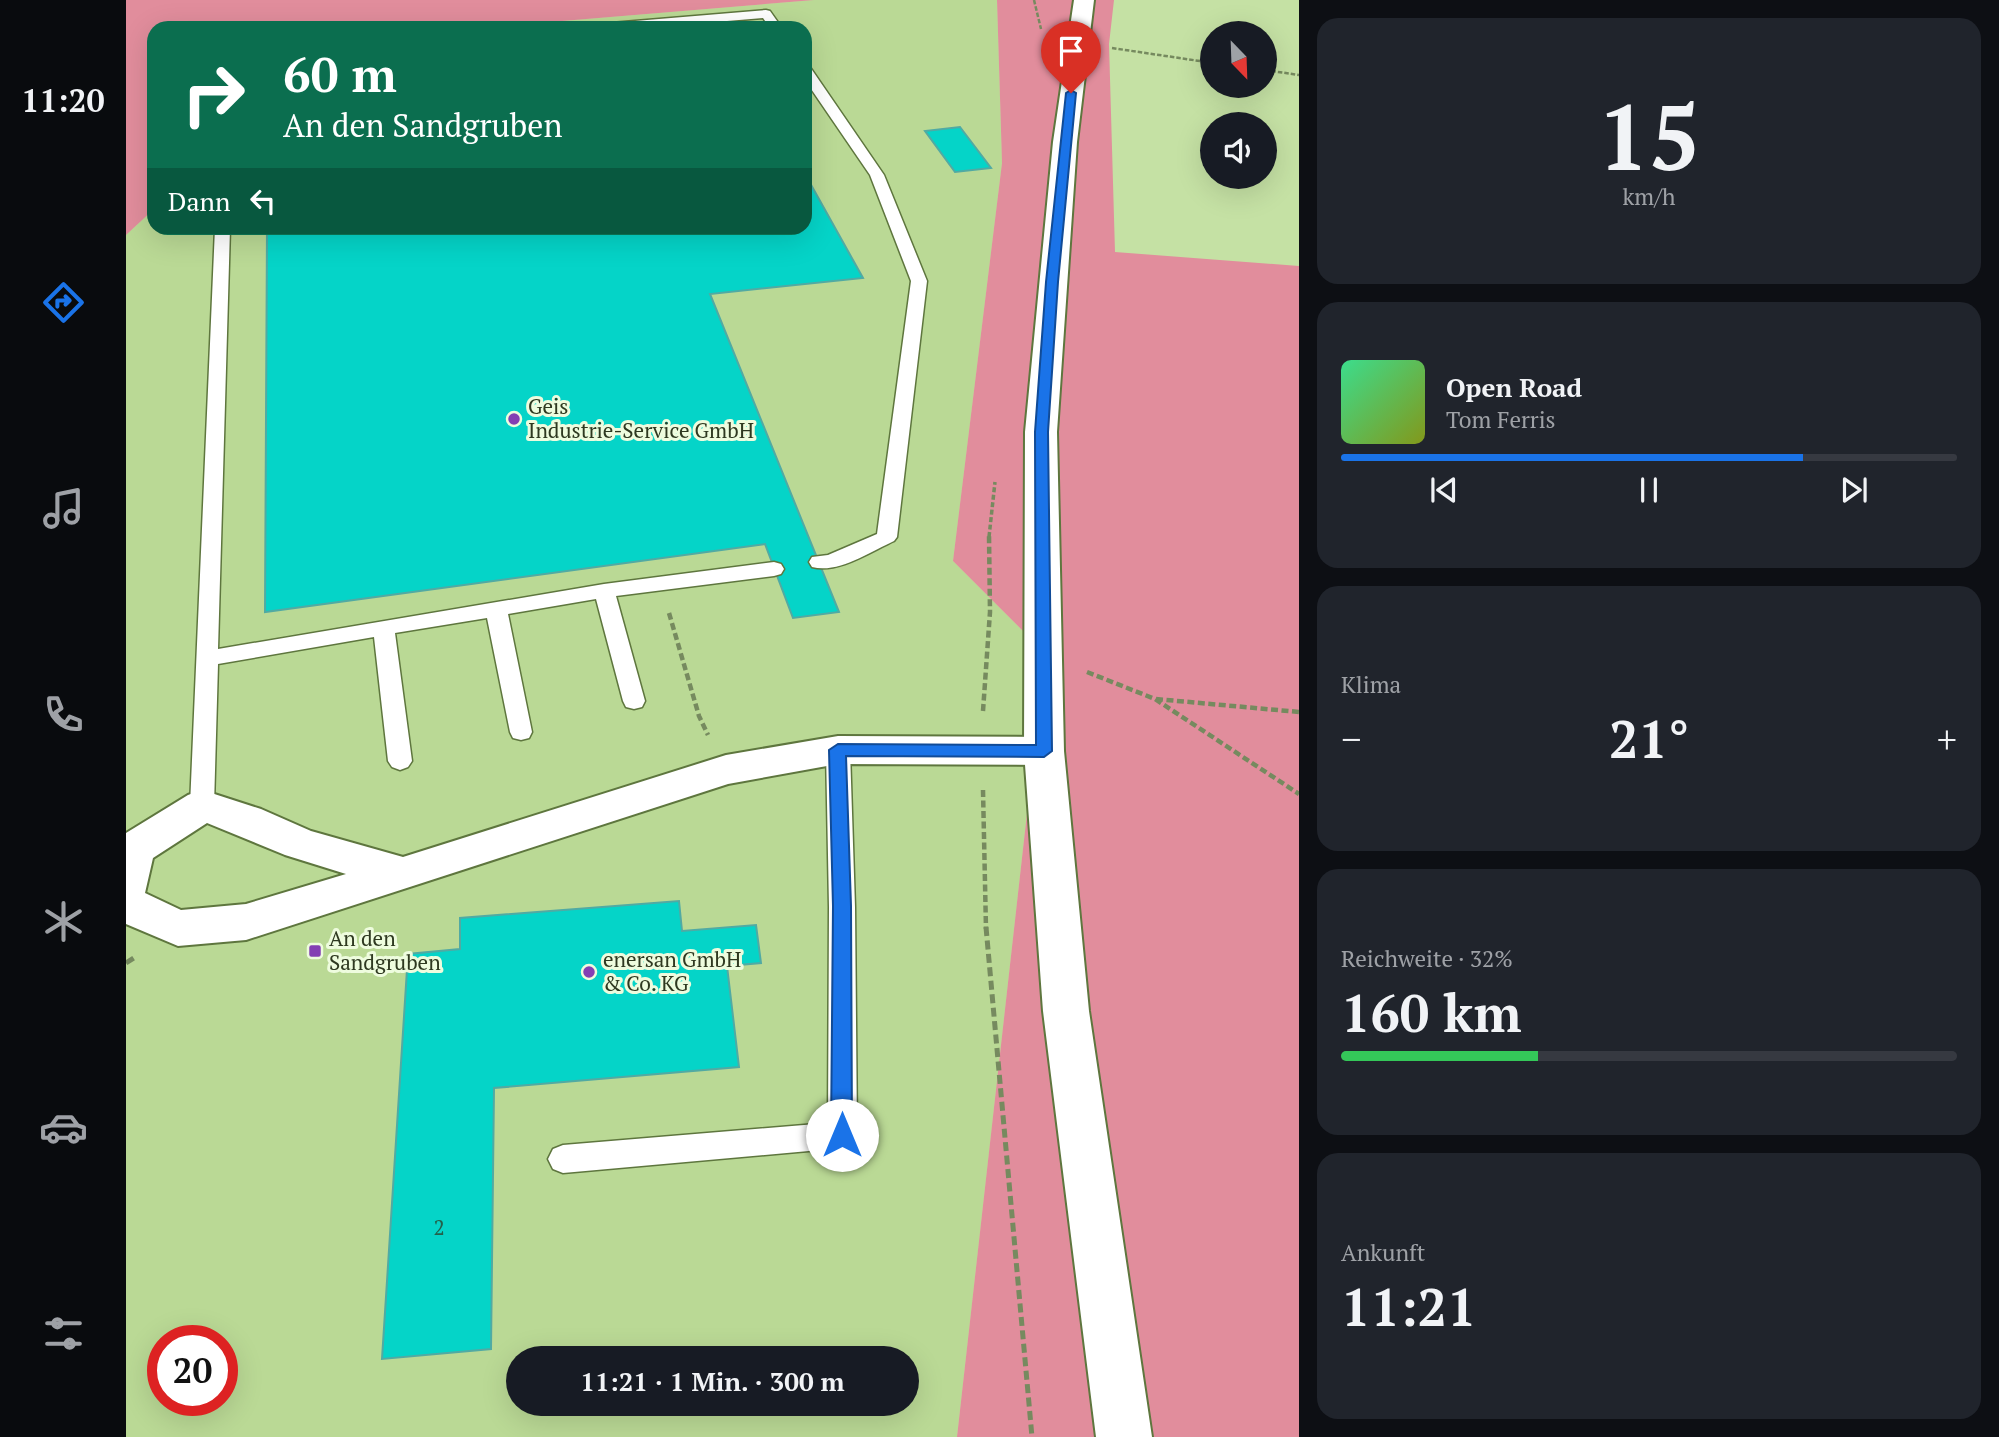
<!DOCTYPE html>
<html lang="de">
<meta charset="utf-8">
<style>
:root{--surface:#171b24;--page:#20242c;--text:#f1f3f6;--muted:#9ea1a6;--line:#363941;--accent:#1a73e8}
body{margin:0;font-family:"PT Serif",serif;background:var(--page);color:var(--text);height:100vh;display:flex;flex-direction:column;font-size:26px;white-space:nowrap}
*{box-sizing:border-box;margin:0}
p{font-size:23px;color:var(--muted)}
.icon{flex:none;width:38px;height:38px;fill:none;stroke:currentColor;stroke-width:2;stroke-linecap:round;stroke-linejoin:round}
.map{position:relative;flex:1;overflow:hidden}
.sheet{display:flex;flex-direction:column;gap:18px;padding:18px;background:#0d0f14;width:700px}
.sheet>*{flex:none}
.banner{position:absolute;left:21px;top:21px;width:665px;height:214px;border-radius:21px;box-shadow:0 7px 28px #0002;background:#0b6e4f;color:#fff;overflow:hidden}
.needle{width:46px;rotate:157deg}
.fabs{position:absolute;left:1074px;top:21px;display:grid;gap:14px}
.fabs a{display:grid;place-items:center;width:77px;height:77px;border-radius:50%;background:var(--surface);box-shadow:0 7px 28px #0002;font-size:35px}
.speed{position:absolute;left:21px;top:1325px;display:flex;gap:14px;font-size:35px;font-weight:700;text-align:center}
.speed>*{display:grid;place-content:center;width:91px;height:91px;border-radius:50%;background:var(--surface);box-shadow:0 7px 28px #0002;line-height:1}
.speed .limit{border:10px solid #d22;background:#fff;color:#111}
.pin{position:absolute;display:grid;place-items:center;width:60px;height:60px;color:#fff;margin:-72px -30px;border-radius:50% 50% 50% 0;rotate:-45deg;box-shadow:0 0 7px #0007}
.pin .icon{rotate:45deg}
.me{position:absolute;width:77px;margin:-38px;rotate:0deg;stroke-linejoin:round;filter:drop-shadow(0 0 5px #0008)}
.turn{display:flex;align-items:center;gap:24px;height:147px;padding:0 21px;font-size:32px}
.turn .icon{width:91px;height:91px;stroke-width:2.5}
.turn b{display:block;font-size:49px;line-height:60px}
.then{display:flex;align-items:center;height:66px;padding:0 21px;background:#0003;gap:14px;font-size:26px}
.big{font-size:52px;font-weight:700;line-height:1.1}
.sheet .card{flex:1;display:flex;flex-direction:column;justify-content:center;gap:10px;min-width:0;padding:0 24px;border-radius:21px;background:var(--page)}
.sheet .dial{align-items:center;gap:0}
.dial b{font-size:91px;line-height:1}
.song{display:flex;align-items:center;gap:21px}
.cover{width:84px;height:84px;border-radius:10px;background:linear-gradient(135deg,hsl(150 70% 55%),hsl(70 70% 35%))}
.played{height:7px;border-radius:4px;background:linear-gradient(90deg,var(--accent) 75%,var(--line) 75%)}
.keys{display:flex;justify-content:space-around;direction:ltr}
.heat{display:flex;justify-content:space-between;align-items:center;font-size:38px;direction:ltr}
.charge{height:10px;border-radius:5px;background:linear-gradient(90deg,#34c759 32%,var(--line) 0)}
.trip{position:absolute;left:380px;top:1346px;width:413px;height:70px;border-radius:35px;background:var(--surface);box-shadow:0 7px 28px #0002;font-weight:700;line-height:70px;text-align:center}
main{display:flex;flex:1;min-height:0}
.tabs{display:flex;flex-direction:column;width:126px;justify-content:space-around;align-items:center;background:#090b0e;color:var(--muted)}
.tabs .icon{width:49px;height:49px}
.tabs .current{color:var(--accent)}
.tabs b{font-size:32px;color:var(--text)}
.map>svg:first-child{display:block}
.built{fill:#bad995;fill-rule:evenodd}
.green{fill:#e18d9c}
.building{fill:#05d4c8;stroke:#51aaa3;stroke-width:2}
.lines{fill:none;stroke-linecap:round;stroke-linejoin:round}
.service-casing{stroke:#5e763e;stroke-width:3}
.minor-casing{stroke:#5e763e;stroke-width:4}
.secondary-casing{stroke:#5e763e;stroke-width:4}
.path-far3{stroke:#768a5f;stroke-width:2.5;stroke-dasharray:4.5 2;stroke-linecap:butt}
.path-far2{stroke:#768a5f;stroke-width:3.5;stroke-dasharray:5 2.5;stroke-linecap:butt}
.path-far1{stroke:#768a5f;stroke-width:4.5;stroke-dasharray:7 3.5;stroke-linecap:butt}
.path{stroke:#768a5f;stroke-width:5;stroke-dasharray:9 4.5;stroke-linecap:butt}
.service{fill:#fff;fill-rule:evenodd}
.minor{fill:#fff;fill-rule:evenodd}
.secondary{fill:#fff;fill-rule:evenodd}
.route{fill:#1a73e8;stroke:#114b97;stroke-width:2}
.poi-dot{fill:#833fb3;stroke:#eefcde;stroke-width:2.5}
.labels{text-anchor:middle;stroke-width:6;stroke-linejoin:round;paint-order:stroke}
.poi-label{font-size:21px;fill:#2e3920;stroke:#eefcde;text-anchor:start}
.near-number-label{font-size:21px;fill:#24604a}
</style>
<main>
<nav class="tabs">
<b>11:20</b>
<svg class="icon current" aria-label="directions" viewBox="0 0 24 24"><path d="M12 3l9 9-9 9-9-9zM9 14v-3h6M13 9l2 2-2 2"/></svg>
<svg class="icon" aria-label="music" viewBox="0 0 24 24"><path d="M9 18V5l10-2v13"/><circle cx="6" cy="18" r="3"/><circle cx="16" cy="16" r="3"/></svg>
<svg class="icon" aria-label="phone" viewBox="0 0 24 24"><path d="M5 4h4l2 5-3 2q2 4 5 5l2-3 5 2v4C11 20 4 13 5 4z"/></svg>
<svg class="icon" aria-label="climate" viewBox="0 0 24 24"><path d="M12 3v18M4 7l16 10M4 17L20 7"/></svg>
<svg class="icon" aria-label="car" viewBox="0 0 24 24"><path d="M5 17H2v-5l4-1 3-4h7l3 4 3 1v5h-3M9 17h6M6 11h13"/><circle cx="7" cy="17" r="2"/><circle cx="17" cy="17" r="2"/></svg>
<svg class="icon" aria-label="filters" viewBox="0 0 24 24"><path d="M4 7h16M4 17h16"/><circle cx="9" cy="7" r="2"/><circle cx="15" cy="17" r="2"/></svg>
</nav>
<div class="map">
<svg width="1173" height="1437" viewBox="0 0 1173 1437">
<rect width="100%" height="100%" fill="#c5e1a4"/>
<path class="built" d="M688 0H871L876 163 827 561 919 653 831 1437H0V235L28 209V228H679V28H351ZM37 1340H96V1400H37ZM392 1358H780V1404H392Z"/>
<path class="green" d="M0 0H688L351 28H28V209L0 235Z
M871 0H988L983 44 989 252 1173 266V1437H831L919 653 827 561 876 163Z"/>
<path class="building" d="M594 21 598 28H511Z
M834 127 865 168 829 172 799 131Z
M679 174 737 278 584 294 713 612 667 618 639 544 139 612 141 228H679Z
M553 901 556 931 630 925 635 963 601 966 613 1067 368 1088 365 1349 256 1359 282 954 334 949V918Z"/>
<g class="lines">
<defs>
<path id="service" d="M640 10 644 11 656 28H644L637 18 517 28H467L473 24Z
M679 66 684 67 758 175 801 281 771 537 768 541C744 552 712 574 686 567L683 562 686 557 702 555 751 534 785 281 744 175 679 80Z
M89 228H104L92 649 478 584 648 562 655 564 658 569 655 574 648 576 490 596 519 701 516 707 508 709 500 707 497 701 470 599 382 614 406 732 403 738 395 740 387 738 384 732 361 618 269 633 286 761 282 767 274 770 266 767 262 761 248 637 92 664 88 806 85 812 76 815 67 812 64 806Z
M712 741 720 744 724 750 729 907 731 1135 726 1144 716 1148 437 1173 427 1169 422 1159 427 1149 437 1145 702 1123 703 907 700 750 704 744Z"/>
<path id="minor" d="M712 736 918 737 932 741 938 751 932 761 918 765 712 764 602 784 120 940 52 946 0 924V833L62 795 76 790 135 809 185 831 277 857 600 755ZM81 823 159 855 220 874 120 904 55 910 19 893 27 858Z"/>
<path id="secondary" d="M948 0H968L951 142 931 432 938 751 963 1011 1026 1437H970L917 1011 898 751 899 432 927 142Z"/>
</defs>
<use href="#service" class="service-casing"/>
<use href="#minor" class="minor-casing"/>
<use href="#secondary" class="secondary-casing"/>
<path class="path-far3" d="M908 0 915 29
M986 48 1087 63
M1139 70 1173 75"/>
<path class="path-far2" d="M863 537 869 482"/>
<path class="path-far1" d="M543 613 573 716 582 735
M961 672 1029 699 1173 794
M1030 699 1173 712
M857 711 864 612 863 535
M857 790 860 929"/>
<path class="path" d="M860 927 906 1437
M0 963 11 956"/>
<use href="#service" class="service"/>
<use href="#minor" class="minor"/>
<use href="#secondary" class="secondary"/>
</g>
<path class="route" d="M945 90 950 93 932 282 922 432 926 751 918 757 720 756 725 906 726 1135 723 1141 716 1144 708 1141 705 1135 707 906 703 750 712 744 910 745 909 432 920 282 940 93Z"/>
<g class="poi-dot">
<circle cx="388" cy="419" r="7"/>
<rect x="182" y="944" width="14" height="14" rx="3.5"/>
<circle cx="463" cy="972" r="7"/>
</g>
<g class="labels">
<g class="poi-label">
<text x="402" y="414">Geis<tspan x="402" dy="24">Industrie-Service GmbH</tspan></text>
<text x="203" y="946">An den<tspan x="203" dy="24">Sandgruben</tspan></text>
<text x="477" y="967">enersan GmbH<tspan x="477" dy="24">&amp; Co. KG</tspan></text>
</g>
<g class="near-number-label">
<text x="313" y="1235">2</text>
</g>
</g>
</svg>
<div class="fabs">
<a><svg class="needle" viewBox="-14 -14 28 28"><path d="M0-13l5 13h-10z" fill="#e53935"/><path d="M0 13l5-13h-10z" fill="#9ea1a6"/></svg></a>
<a><svg class="icon" aria-label="sound" viewBox="0 0 24 24"><path d="M4 9h4l5-4v14l-5-4H4zM17 9q2 3 0 6"/></svg></a>
</div>
<div class="speed"><div class="limit">20</div></div>
<div class="pin" style="left:945px;top:93px;background:#d93025"><svg class="icon" aria-label="arrive" viewBox="0 0 24 24"><path d="M6 21V4h12l-3 4 3 4H6"/></svg></div>
<svg class="me" style="left:716px;top:1135px" viewBox="-20 -20 40 40"><circle r="19" fill="#fff"/><path d="M0-13L10 11 0 6-10 11z" fill="#1a73e8"/></svg>
<div class="trip">11:21 · 1 Min. · 300 m</div>
<div class="banner">
<div class="turn"><svg class="icon" aria-label="right" viewBox="0 0 24 24"><path d="M7 20v-9h11M14 6l5 5-5 5"/></svg><div><b>60 m</b>An den Sandgruben</div></div>
<div class="then">Dann<svg class="icon" aria-label="left" viewBox="0 0 24 24"><path d="M17 20v-9H6M10 6l-5 5 5 5"/></svg></div>
</div>
</div>
<section class="sheet">
<div class="card dial"><b>15</b><p>km/h</p></div>
<div class="card">
<div class="song"><i class="cover"></i><div><b>Open Road</b><p>Tom Ferris</p></div></div>
<div class="played"></div>
<div class="keys"><svg class="icon" aria-label="previous" viewBox="0 0 24 24"><path d="M18 5L8 12l10 7zM5 5v14"/></svg><svg class="icon" aria-label="pause" viewBox="0 0 24 24"><path d="M8 5v14M16 5v14"/></svg><svg class="icon" aria-label="next" viewBox="0 0 24 24"><path d="M6 5l10 7-10 7zM19 5v14"/></svg></div>
</div>
<div class="card"><p>Klima</p>
<div class="heat"><a>−</a><b class="big">21°</b><a>+</a></div>
</div>
<div class="card"><p>Reichweite · 32%</p><b class="big">160 km</b><div class="charge"></div></div>
<div class="card"><p>Ankunft</p><b class="big">11:21</b></div>
</section>
</main>
